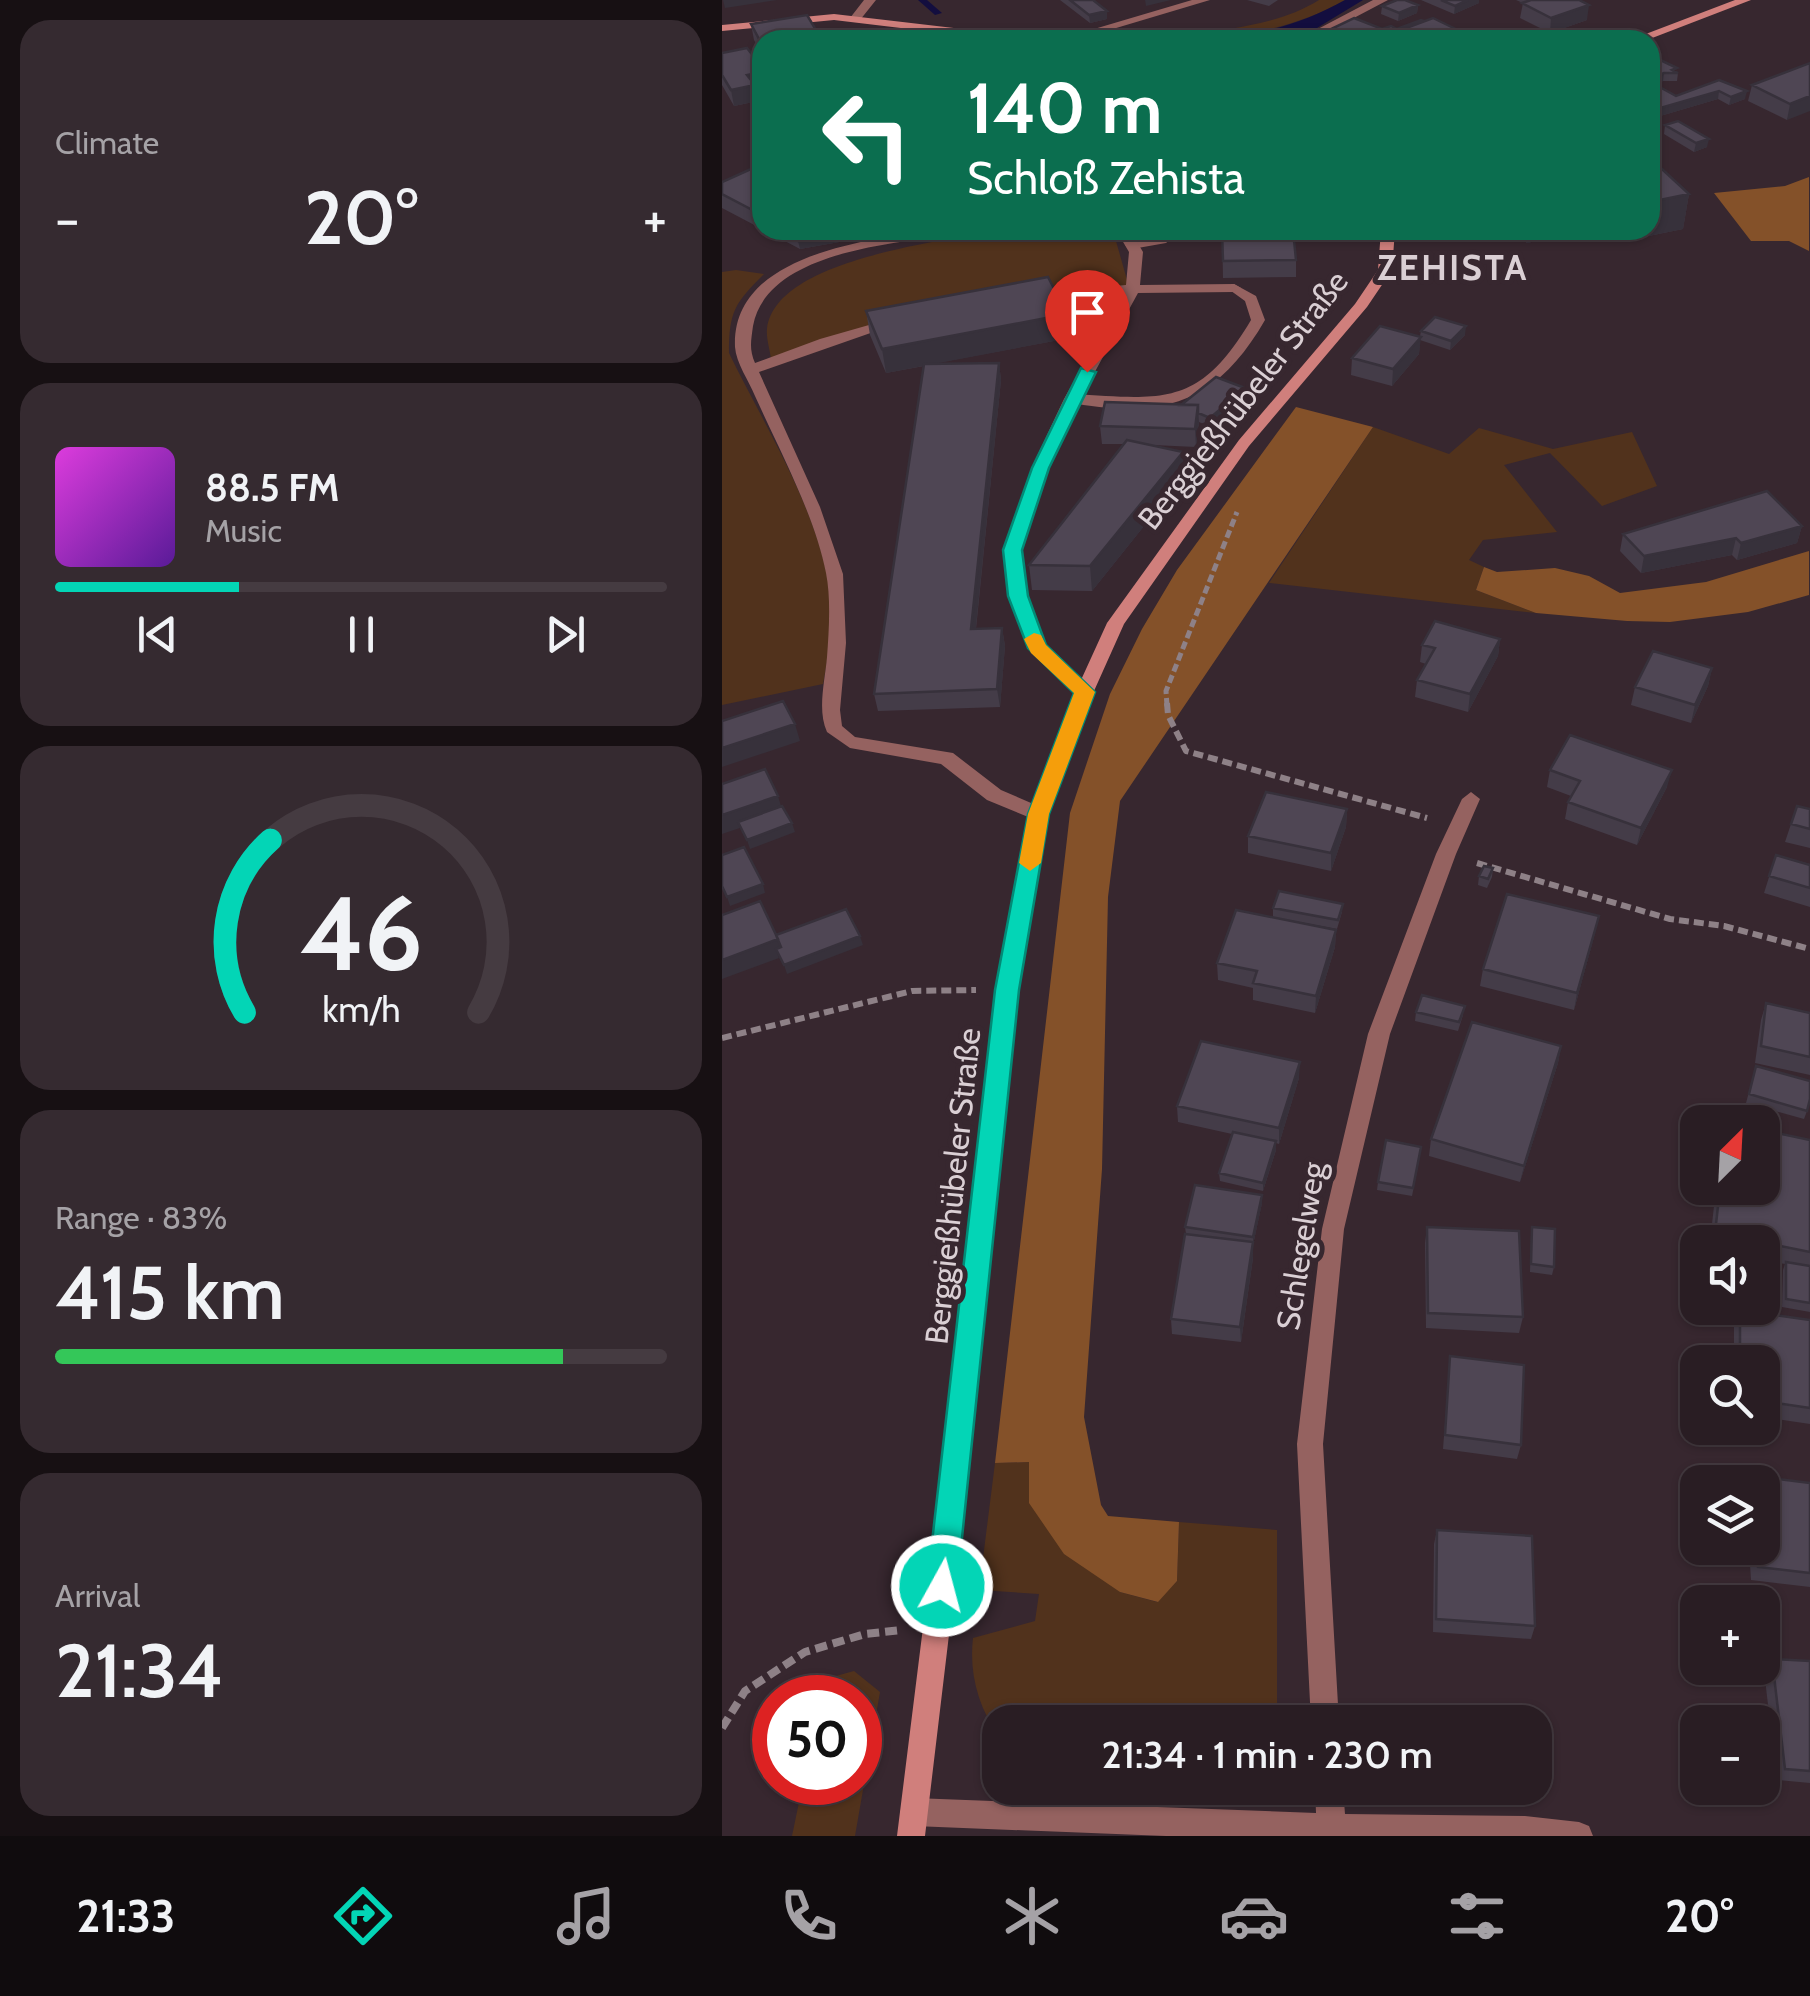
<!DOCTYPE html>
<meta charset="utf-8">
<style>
:root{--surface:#291d23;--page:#352a30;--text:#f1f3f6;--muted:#a5a2a6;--line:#453b41;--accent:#03d5b6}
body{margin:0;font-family:Cabin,sans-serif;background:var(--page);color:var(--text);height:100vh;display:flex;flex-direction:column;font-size:38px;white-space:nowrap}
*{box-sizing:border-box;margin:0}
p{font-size:32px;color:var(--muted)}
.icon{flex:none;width:55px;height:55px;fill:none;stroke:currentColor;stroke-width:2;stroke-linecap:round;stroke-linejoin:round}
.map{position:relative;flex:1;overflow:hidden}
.side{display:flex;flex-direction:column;gap:20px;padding:20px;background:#171013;width:722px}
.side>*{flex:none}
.top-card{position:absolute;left:30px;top:30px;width:908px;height:210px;border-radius:30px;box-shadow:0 2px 8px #0004,0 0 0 2px var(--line);background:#0b6e4f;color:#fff;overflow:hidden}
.needle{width:65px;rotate:24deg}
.controls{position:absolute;left:958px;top:1105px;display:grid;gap:20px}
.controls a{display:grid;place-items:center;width:100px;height:100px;border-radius:20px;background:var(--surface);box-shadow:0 2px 8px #0004,0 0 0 2px var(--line);font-size:50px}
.speed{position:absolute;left:30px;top:1675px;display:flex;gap:20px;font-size:50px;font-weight:700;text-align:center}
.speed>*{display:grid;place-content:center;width:130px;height:130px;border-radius:50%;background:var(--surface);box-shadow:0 2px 8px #0004,0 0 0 2px var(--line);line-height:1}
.speed .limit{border:15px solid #d22;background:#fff;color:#111}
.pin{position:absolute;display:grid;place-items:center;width:85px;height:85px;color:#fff;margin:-102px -42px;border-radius:50% 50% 50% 0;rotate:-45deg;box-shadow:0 0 10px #0007}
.pin .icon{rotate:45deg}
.me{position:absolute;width:110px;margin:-55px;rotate:7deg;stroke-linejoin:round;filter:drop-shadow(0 0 8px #0008)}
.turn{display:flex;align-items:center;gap:35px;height:210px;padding:0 50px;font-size:45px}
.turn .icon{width:130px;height:130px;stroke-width:2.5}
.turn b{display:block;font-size:70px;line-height:85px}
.big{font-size:75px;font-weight:600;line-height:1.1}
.side .card{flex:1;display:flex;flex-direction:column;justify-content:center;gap:15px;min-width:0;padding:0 35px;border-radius:30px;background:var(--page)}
.side .dial{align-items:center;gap:0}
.dial svg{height:260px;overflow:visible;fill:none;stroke:var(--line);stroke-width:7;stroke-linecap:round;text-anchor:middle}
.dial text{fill:var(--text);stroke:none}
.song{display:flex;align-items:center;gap:30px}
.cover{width:120px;height:120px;border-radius:15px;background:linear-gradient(135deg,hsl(300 70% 55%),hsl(270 70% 35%))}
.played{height:10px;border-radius:5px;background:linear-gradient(90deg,var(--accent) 30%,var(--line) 30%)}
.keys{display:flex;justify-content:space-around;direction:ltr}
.heat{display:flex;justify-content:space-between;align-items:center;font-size:55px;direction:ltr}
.charge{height:15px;border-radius:8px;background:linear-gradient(90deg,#34c759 83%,var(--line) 0)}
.trip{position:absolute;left:260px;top:1705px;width:570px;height:100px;border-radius:30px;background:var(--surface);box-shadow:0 2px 8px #0004,0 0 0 2px var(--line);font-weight:600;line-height:100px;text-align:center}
.menu{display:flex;height:160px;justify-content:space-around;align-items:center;background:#100c0e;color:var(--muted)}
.menu .icon{width:70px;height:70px}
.menu .current{color:var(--accent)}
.menu b{font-size:45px;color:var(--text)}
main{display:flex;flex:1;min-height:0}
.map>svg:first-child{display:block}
.green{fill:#51321c}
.forest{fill:#845129}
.water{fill:#130e3f}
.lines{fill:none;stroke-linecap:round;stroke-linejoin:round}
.stream{fill:#130e3f;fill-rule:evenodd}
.path-far2{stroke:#8e8187;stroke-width:5;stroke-dasharray:8 4;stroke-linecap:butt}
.path-far1{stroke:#8e8187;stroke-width:6;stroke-dasharray:10 5;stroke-linecap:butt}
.path{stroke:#8e8187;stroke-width:8;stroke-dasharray:12 6;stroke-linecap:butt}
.service{fill:#956260;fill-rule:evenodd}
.minor{fill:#956260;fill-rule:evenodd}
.secondary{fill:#d07f7c;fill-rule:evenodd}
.wall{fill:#443c48}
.shaded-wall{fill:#37313b}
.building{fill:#4f4654;stroke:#37313b;stroke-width:2.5}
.route{fill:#03d5b6;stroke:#028a76;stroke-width:2.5}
.slow{fill:#f59e0b}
.labels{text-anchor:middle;stroke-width:10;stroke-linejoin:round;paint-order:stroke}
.street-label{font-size:32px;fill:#dacfd4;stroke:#37272f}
.far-district-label{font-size:35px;font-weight:bold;letter-spacing:2.5px;fill:#dacfd4;stroke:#37272f}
</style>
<main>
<section class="side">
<div class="card"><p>Climate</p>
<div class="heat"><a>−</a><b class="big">20°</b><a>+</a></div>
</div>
<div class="card">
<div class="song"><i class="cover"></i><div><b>88.5 FM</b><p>Music</p></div></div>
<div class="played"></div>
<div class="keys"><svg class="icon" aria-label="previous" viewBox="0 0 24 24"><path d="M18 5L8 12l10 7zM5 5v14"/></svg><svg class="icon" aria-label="pause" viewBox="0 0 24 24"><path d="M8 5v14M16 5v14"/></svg><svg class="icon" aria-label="next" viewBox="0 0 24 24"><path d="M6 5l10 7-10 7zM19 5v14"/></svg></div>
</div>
<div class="card dial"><svg viewBox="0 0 100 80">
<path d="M14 69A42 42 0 1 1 86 69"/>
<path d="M14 69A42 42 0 0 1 22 16" stroke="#03d5b6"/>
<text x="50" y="56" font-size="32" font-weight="700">46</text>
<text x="50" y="72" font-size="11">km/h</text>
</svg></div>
<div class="card"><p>Range · 83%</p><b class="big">415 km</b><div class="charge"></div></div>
<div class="card"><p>Arrival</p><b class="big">21:34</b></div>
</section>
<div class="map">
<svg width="1088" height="1836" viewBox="0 0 1088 1836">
<rect width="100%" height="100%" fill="#37272f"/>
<path class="green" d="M597 0H623C575 27 520 39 464 36 509 28 557 25 597 0Z
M275 230H386L392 234 407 287 206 310 49 359C48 350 44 338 45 329 53 259 220 242 275 230Z
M14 270 42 274C13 303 7 311 7 353 41 423 89 498 105 575 112 610 108 649 101 684L0 705V272Z
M651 427 727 454 757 428 831 449 910 432 935 486 880 506 828 453 782 465 835 532 761 540 747 560 762 567 754 590 814 613 547 583Z
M307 1462 398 1592 435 1602 455 1581 457 1522 555 1530V1703L549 1722H278L277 1736C256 1707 247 1673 251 1638L313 1621 317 1594 257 1590 273 1463Z
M132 1671 158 1692 133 1836H70L81 1783 138 1782V1698L99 1697 103 1679Z"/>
<path class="forest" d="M1087 177V251L1067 241H1029L992 193 1063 186Z
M574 407 651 427 398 801 386 897 380 1169 362 1417 379 1505 386 1516 457 1522 455 1581 436 1602 398 1592 342 1554 307 1503V1462L273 1463 348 813 388 694 420 629 455 570Z
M1087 551V595L1026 612 948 622 905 621 814 613 754 590 762 567 775 572 833 568 867 576 898 593 984 582Z"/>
<path class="water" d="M623 0H641L595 28 551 40 436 38C458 36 479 39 501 37 544 34 586 21 623 0Z"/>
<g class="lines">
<path class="stream" d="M196 0H205L220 13 213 15Z"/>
<path class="path-far2" d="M445 706 444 691 515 512"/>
<path class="path-far1" d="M445 703 446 715 464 751 705 818
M755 863 948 919 1002 926 1088 949
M0 1038 190 991 254 990"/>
<path class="path" d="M0 1728 23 1691 83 1652 143 1634 179 1630"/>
<path class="service" d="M470 0H488L354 40H335Z
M444 230H460L444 243 410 249 403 245 435 237Z
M512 284 534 296 543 320C494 405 439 420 345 402V396L350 394C441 399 477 408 529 320L523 301 505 288Z"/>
<path class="minor" d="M142 0H154L138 20H130L128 18Z
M651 0H666L590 40H575Z
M211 230H244L237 234C177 243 45 250 31 326 29 341 27 349 33 363L98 339 168 319 180 322 37 372 98 507 121 574 124 643 118 710 120 726 133 737 231 753 279 790 323 809 326 814 316 821 265 800 219 764 128 748 105 732C95 710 103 681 105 657 107 631 109 598 104 573 93 516 57 449 33 396 27 381 14 363 13 347 9 254 146 240 211 230Z
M394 230H408L421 252 418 285 512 284 519 288 512 292 416 293 358 399 326 467 298 550 304 597 324 645 372 691 363 697 357 695 307 648 288 597 282 550 310 467 342 399 401 294 310 301 303 297 310 293 404 285 407 252Z
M749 792 758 799 734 854 668 1034 622 1229 601 1444 617 1722H589L575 1444 600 1229 646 1034 714 854 740 799Z
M593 1788H621L623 1814 803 1816 857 1822 867 1826 871 1836H444L192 1826 182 1822 178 1812 182 1802 192 1798 594 1813Z"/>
<path class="secondary" d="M1013 0H1029L925 40H908Z
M112 14 308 37 314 40H279L112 20 0 31V25Z
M659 230H673L670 270 645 307 527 446 402 624 372 691 326 814 295 989 247 1467 203 1836H175L221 1467 275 989 306 814 354 691 385 623 517 440 633 304 656 270Z"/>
</g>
<path class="wall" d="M338 0H371L385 11V19L368 23Z
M525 0H556L547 6Z
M699 0H757V3L732 14Z
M794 0H857L865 20 828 33 798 18 801 3Z
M696 5 695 13 676 21 659 14 660 6Z
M699 20 748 40H611L607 38V30L675 29Z
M29 24 94 30 96 40H40V54L32 40Z
M0 53 34 89 36 101 12 106 0 85Z
M928 55 956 73 955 81H941L928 86Z
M1088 63 1065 120 1026 101 1030 85Z
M997 80 1023 99 1007 105 996 99 928 119V87L954 96Z
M943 125 985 147 972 152 942 134Z
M40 164V229L0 208V182Z
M967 194 961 229 917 238H907L899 230H928Z
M42 230H185L78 249Z
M500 230 574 260V277L501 278Z
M792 230H864L805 243Z
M144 311 345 314 348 338 209 364 277 363 279 380 254 629 280 628 283 646 278 707 156 711 152 694 202 366 164 373 148 335Z
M699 331 743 335 728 350 698 340 697 354 670 386 629 375 630 358 698 336Z
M524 397 488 427 477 422 474 447 431 445 461 452 462 476 370 591 310 590 307 565 402 444H380L378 426 459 405Z
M1080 526 1075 543 1015 560 1010 555 919 573 898 551 901 534Z
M778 639 776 656 746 712 693 697 695 680 704 664 698 662 700 645Z
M990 668 986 686 969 723 909 705 913 687Z
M828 770 945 787 915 845 843 819 846 802 849 796 825 787Z
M1075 806 1088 809V848L1063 842Z
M625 809 624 827 609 871 526 853V836Z
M1054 855 1088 864V907L1042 893Z
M771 868 770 877 765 888 756 885 757 876Z
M551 908 620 912 615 929 551 917Z
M614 930 613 947 593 1013 531 1000V988L496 980 495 963Z
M873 933 852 1010 758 986 761 969Z
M1044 1003 1088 1013V1075L1033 1063 1039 1020Z
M694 1012 741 1015 736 1031 693 1021Z
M839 1046 836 1063 798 1182 707 1156 709 1139Z
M1034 1066 1085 1111 1082 1119 1024 1103Z
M577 1078 557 1144 554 1143V1150L541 1191 498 1181 497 1173 510 1134 456 1122 455 1106Z
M1088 1140V1312L1060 1307 1061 1270 1063 1264 1040 1260V1242H988L994 1188H1040Z
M698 1156 690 1196 655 1190 656 1182Z
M540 1203 531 1245V1258L519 1342 450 1334 449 1319 464 1234 463 1227Z
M705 1227 801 1317 797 1333 704 1328 703 1243Z
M810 1227 832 1267 830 1275 808 1272 809 1235Z
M1018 1310 1088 1320V1424L1040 1417V1362H1012V1325Z
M728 1356 799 1445 795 1459 721 1449Z
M1031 1476 1088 1483V1587L1029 1580 1027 1548H1040V1482H1028Z
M715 1530 813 1626 809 1639 711 1632 712 1544Z
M1050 1659 1088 1661V1783L1055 1780 1042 1671Z"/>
<path class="shaded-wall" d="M1 0H55L3 8Z
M423 0H449L424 6Z
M746 0H757V3L732 14 733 6Z
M696 5 695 13 676 21 677 13Z
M867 5 865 20 828 33 829 18Z
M385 11V19L368 23 367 15Z
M94 30 96 40H80L76 33Z
M40 72V88L34 89 36 101 12 106 9 90 25 75Z
M942 73 941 81 928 86V79Z
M997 91 996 99 928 119V111Z
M1025 91 1023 99 1007 105 1009 97Z
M1088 96V111L1065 120 1068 104Z
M933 126 930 142H928V127Z
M987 139 985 147 972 152 974 143Z
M967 194 961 229 917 238 919 230H928V202Z
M106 230H185L78 249 76 241Z
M807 230H864L805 243Z
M345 314 348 338 164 373 160 349Z
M744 326 743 335 728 350 729 341Z
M699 337 697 354 670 386 671 369Z
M277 363 279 380 252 646 249 629Z
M523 388 524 397 488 427V418Z
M476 405 477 422 474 447 473 429Z
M461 452 462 476 370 591 368 566Z
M1080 526 1075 543 1015 560 1019 543Z
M1014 538 1010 555 919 573 922 556Z
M280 628 283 646 278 707 275 689Z
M778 639 776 656 746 712 748 694Z
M990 668 986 686 969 723 973 705Z
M73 724 78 741 0 767V748Z
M950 770 945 787 915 845 919 828Z
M56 796 61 813 16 822 18 828 0 834V815Z
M625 809 624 827 609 871V853Z
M70 823 73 832 28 849 25 840Z
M41 884 43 893 8 906 5 897Z
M877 916 873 933 852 1010 855 993Z
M614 930 613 947 593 1013 594 996Z
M138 936 141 945 65 974 62 965Z
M56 939 62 956 54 949 57 958 0 979V960Z
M839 1046 836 1063 798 1182 802 1166Z
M578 1062 577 1078 557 1144V1128Z
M554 1141V1150L541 1191V1183Z
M540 1195V1203L531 1245V1237Z
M531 1242V1258L519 1342 518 1327Z"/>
<path class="building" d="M348 0H371L385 11 367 15Z
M675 0H683L696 5 677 13 660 6Z
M719 0H746L733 6Z
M809 0H857L867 5 829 18 800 3Z
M85 15 94 30 76 33 79 38 37 39 29 24Z
M632 18 660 29 669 26 675 29 699 20 702 21 684 28V35L671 40H658L648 34 634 40H628L607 30Z
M711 18 748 36 736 40H709L684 28Z
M25 48 40 67V72L25 75 33 85 9 90 0 75V53Z
M928 55 955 68 950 70 956 73H942L928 79Z
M1088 63V96L1068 104 1030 85Z
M997 80 1025 91 1009 97 997 91 928 111V87L934 85 954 96Z
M956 121 987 139 974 143 943 125Z
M928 158 967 194 928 202Z
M40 164V215L0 194V182Z
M56 230H106L107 235 76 241Z
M500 230H571L574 260 501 261Z
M326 277 345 314 160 349 144 311Z
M713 317 744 326 729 341 699 331Z
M658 326 699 337 671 369 630 358Z
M277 363 249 629 280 628 275 689 152 694 202 364Z
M494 377 523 388 488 418 476 413V405H459Z
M383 402 476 405 473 429 378 426Z
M405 440 461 452 368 566 307 565Z
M1045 491 1080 526 1019 543 1014 538 922 556 901 534Z
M713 621 778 639 748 694 695 680 713 648 700 645Z
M931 651 990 668 973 705 913 687Z
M61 701 73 724 0 748V721Z
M848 735 950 770 919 828 846 802 858 781 828 770Z
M43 769 56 796 0 815V784Z
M544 792 625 809 609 853 526 836Z
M60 806 70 823 25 840 16 822Z
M1075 806 1088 809V829L1069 824Z
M22 847 41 884 5 897 0 886V855Z
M1054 855 1088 865V888L1047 876Z
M762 866 771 868 766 879 757 876Z
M557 891 621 904 616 920 551 908Z
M785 894 877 916 855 993 761 969Z
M38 901 56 939 0 960V915Z
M124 909 138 936 62 965 54 949 59 947 54 935Z
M514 910 614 930 594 996 531 983 535 971 495 963Z
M700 995 743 1006 737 1022 694 1012Z
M1044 1003 1088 1013V1057L1039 1046Z
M750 1022 839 1046 802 1166 709 1139Z
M479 1041 578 1062 557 1128 455 1106Z
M1034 1066 1088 1081V1099L1085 1111 1027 1094Z
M1040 1130 1088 1140V1252L993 1233 998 1188H1040Z
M511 1132 554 1141 541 1183 497 1173Z
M664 1140 699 1147 691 1188 656 1182Z
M473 1185 540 1195 531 1237 463 1227Z
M705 1227 797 1231 801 1317 706 1313Z
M810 1227 833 1229 832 1267 809 1264Z
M463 1234 531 1242 518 1327 449 1319Z
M1064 1262 1088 1266V1303L1064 1299Z
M1018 1310 1088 1320V1408L1040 1401V1362H1018Z
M728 1356 802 1365 799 1445 723 1435Z
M1031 1476 1088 1483V1573L1036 1567 1035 1548H1040V1482H1031Z
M715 1530 810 1536 813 1626 714 1619Z
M1050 1659 1088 1661V1771L1063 1769Z"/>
<path class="route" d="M359 368 374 372 327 468 300 550 306 596 324 645 373 692 327 814 297 990 235 1586 230 1597 220 1601 209 1597 205 1586 273 990 306 814 352 693 306 648 286 596 281 550 310 468Z"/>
<path class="slow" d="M312 633 319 635 324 645 373 692 327 814 319 863 308 871 297 863 306 814 352 693 309 653 302 639Z"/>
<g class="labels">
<g class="street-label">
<text transform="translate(521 400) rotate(-52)" y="11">Berggießhübeler Straße</text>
<text transform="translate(231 1186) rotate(-84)" y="11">Berggießhübeler Straße</text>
<text transform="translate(579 1246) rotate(-81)" y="11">Schlegelweg</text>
</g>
<g class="far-district-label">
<text x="731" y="280">ZEHISTA</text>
</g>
</g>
</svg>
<div class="controls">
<a><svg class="needle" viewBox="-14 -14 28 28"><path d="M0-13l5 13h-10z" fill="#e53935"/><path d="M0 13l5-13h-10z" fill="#a5a2a6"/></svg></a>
<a><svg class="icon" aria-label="sound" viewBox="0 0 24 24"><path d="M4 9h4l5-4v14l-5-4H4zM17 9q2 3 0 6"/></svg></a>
<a><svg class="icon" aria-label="search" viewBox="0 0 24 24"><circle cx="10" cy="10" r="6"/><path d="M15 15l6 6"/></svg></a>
<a><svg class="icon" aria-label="layers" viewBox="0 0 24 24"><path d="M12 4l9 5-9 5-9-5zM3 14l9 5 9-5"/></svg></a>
<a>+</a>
<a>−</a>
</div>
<div class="speed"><div class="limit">50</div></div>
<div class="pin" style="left:365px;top:372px;background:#d93025"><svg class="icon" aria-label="arrive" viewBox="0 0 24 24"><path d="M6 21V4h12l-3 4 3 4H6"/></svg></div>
<svg class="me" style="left:220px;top:1586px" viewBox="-20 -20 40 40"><circle r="17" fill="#03d5b6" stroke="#fff" stroke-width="3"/><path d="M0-11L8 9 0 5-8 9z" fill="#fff"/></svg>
<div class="trip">21:34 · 1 min · 230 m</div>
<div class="top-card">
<div class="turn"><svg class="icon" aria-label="left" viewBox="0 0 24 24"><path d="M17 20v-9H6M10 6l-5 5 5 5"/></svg><div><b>140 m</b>Schloß Zehista</div></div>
</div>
</div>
</main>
<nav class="menu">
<b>21:33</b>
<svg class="icon current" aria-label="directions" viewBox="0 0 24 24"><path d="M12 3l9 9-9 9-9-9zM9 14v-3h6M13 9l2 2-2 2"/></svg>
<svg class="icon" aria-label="music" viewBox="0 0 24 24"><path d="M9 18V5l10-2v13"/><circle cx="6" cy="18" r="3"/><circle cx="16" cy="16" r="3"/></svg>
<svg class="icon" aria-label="phone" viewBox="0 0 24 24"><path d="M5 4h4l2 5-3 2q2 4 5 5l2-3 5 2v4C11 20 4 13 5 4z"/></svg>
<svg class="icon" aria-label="climate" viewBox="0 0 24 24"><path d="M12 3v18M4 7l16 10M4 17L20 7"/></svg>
<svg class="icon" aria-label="car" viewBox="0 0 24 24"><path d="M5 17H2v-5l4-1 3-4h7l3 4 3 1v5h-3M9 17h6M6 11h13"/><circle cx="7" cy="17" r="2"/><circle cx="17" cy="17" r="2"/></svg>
<svg class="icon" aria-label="filters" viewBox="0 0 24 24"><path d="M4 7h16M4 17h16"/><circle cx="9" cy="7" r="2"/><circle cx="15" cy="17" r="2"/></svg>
<b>20°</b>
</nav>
